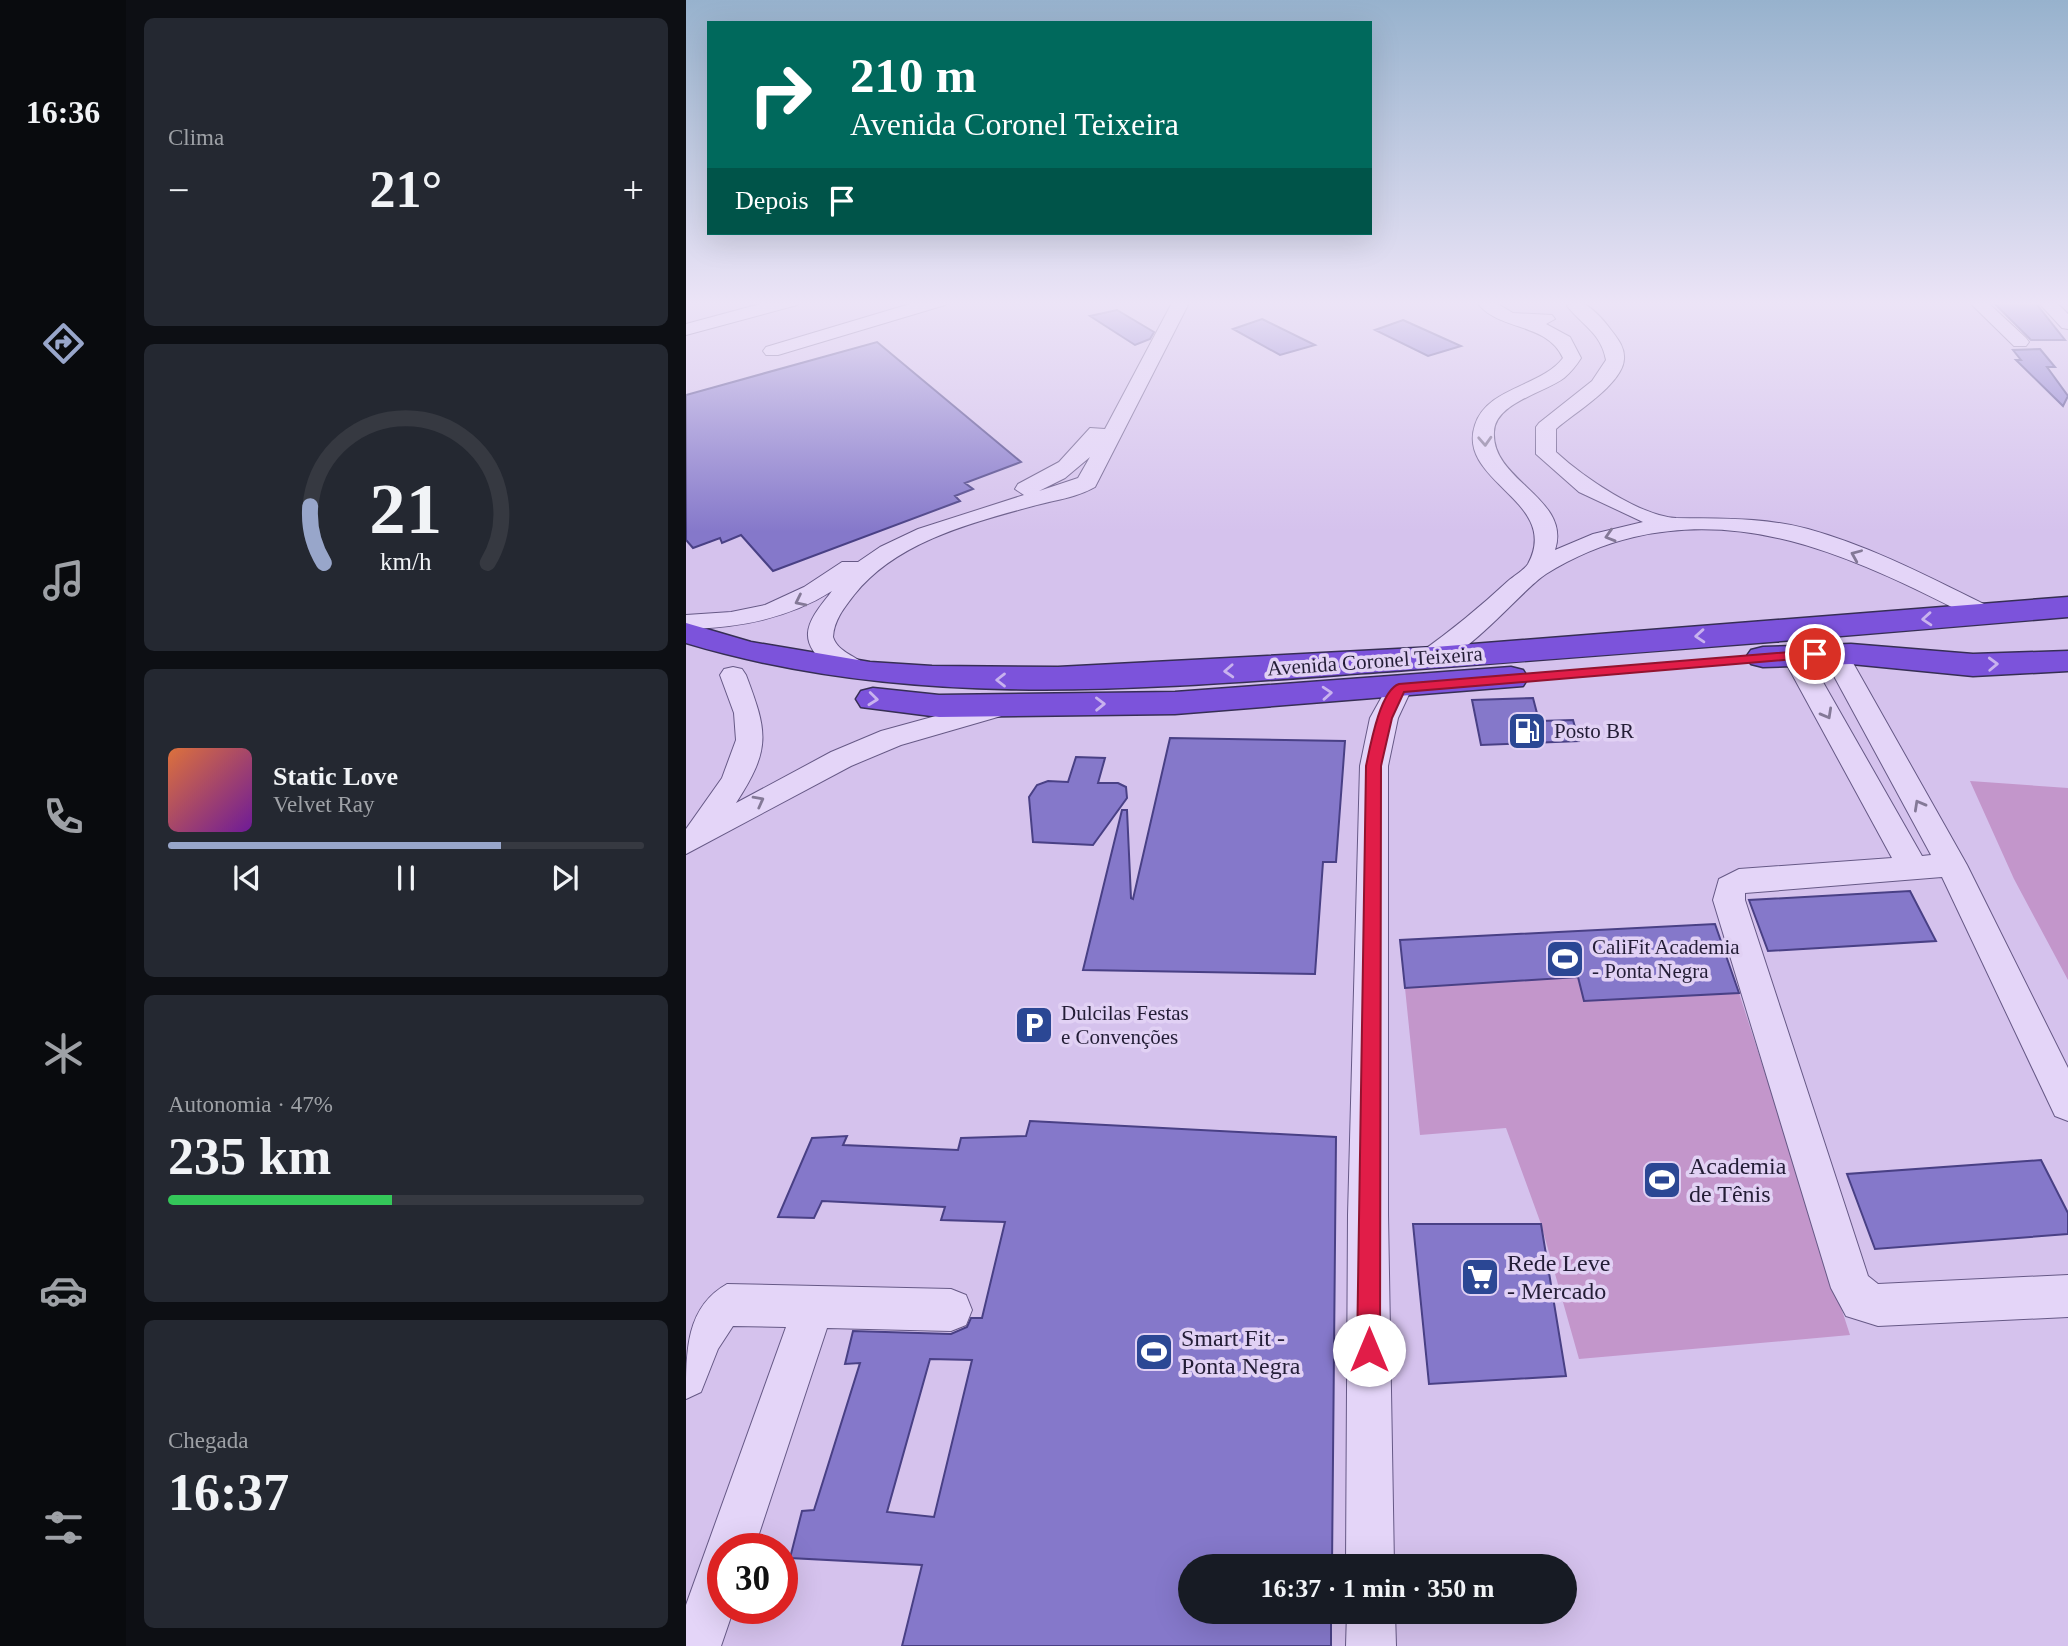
<!DOCTYPE html>
<html lang="pt">
<meta charset="utf-8">
<style>
:root{--surface:#171b24;--page:#242831;--text:#f1f3f6;--muted:#9ea1a6;--line:#363941;--accent:#98a6ca}
body{margin:0;font-family:"Times New Roman",serif;background:var(--page);color:var(--text);height:100vh;display:flex;flex-direction:column;font-size:26px;white-space:nowrap}
*{box-sizing:border-box;margin:0}
p{font-size:23px;color:var(--muted)}
.icon{flex:none;width:38px;height:38px;fill:none;stroke:currentColor;stroke-width:2;stroke-linecap:round;stroke-linejoin:round}
.map{position:relative;flex:1;overflow:hidden}
.side{display:flex;flex-direction:column;gap:18px;padding:18px;background:#0d0f14;width:560px}
.side>*{flex:none}
.hud{position:absolute;left:21px;top:21px;width:665px;height:214px;border-radius:0px;box-shadow:0 7px 28px #0002;background:#00695c;color:#fff;overflow:hidden}
.speed{position:absolute;left:21px;top:1533px;display:flex;gap:14px;font-size:35px;font-weight:700;text-align:center}
.speed>*{display:grid;place-content:center;width:91px;height:91px;border-radius:50%;background:var(--surface);box-shadow:0 7px 28px #0002;line-height:1}
.speed .limit{border:10px solid #d22;background:#fff;color:#111}
.pin{position:absolute;display:grid;place-items:center;width:60px;height:60px;color:#fff;margin:-30px;border:4px solid #fff;border-radius:50%;box-shadow:0 2px 7px #0007}
.me{position:absolute;width:77px;margin:-38px;rotate:0deg;stroke-linejoin:round;filter:drop-shadow(0 0 5px #0008)}
.turn{display:flex;align-items:center;gap:24px;height:147px;padding:0 28px;font-size:32px}
.turn .icon{width:91px;height:91px;stroke-width:2.5}
.turn b{display:block;font-size:49px;line-height:60px}
.then{display:flex;align-items:center;height:66px;padding:0 28px;background:#0003;gap:14px;font-size:26px}
.big{font-size:52px;font-weight:700;line-height:1.1}
.side .tile{flex:1;display:flex;flex-direction:column;justify-content:center;gap:10px;min-width:0;padding:0 24px;border-radius:10px;background:var(--page)}
.side .dial{align-items:center;gap:0}
.dial svg{height:182px;overflow:visible;fill:none;stroke:var(--line);stroke-width:7;stroke-linecap:round;text-anchor:middle}
.dial text{fill:var(--text);stroke:none}
.song{display:flex;align-items:center;gap:21px}
.cover{width:84px;height:84px;border-radius:10px;background:linear-gradient(135deg,hsl(20 70% 55%),hsl(280 70% 35%))}
.played{height:7px;border-radius:4px;background:linear-gradient(90deg,var(--accent) 70%,var(--line) 70%)}
.keys{display:flex;justify-content:space-around;direction:ltr}
.heat{display:flex;justify-content:space-between;align-items:center;font-size:38px;direction:ltr}
.charge{height:10px;border-radius:5px;background:linear-gradient(90deg,#34c759 47%,var(--line) 0)}
.trip{position:absolute;left:492px;top:1554px;width:399px;height:70px;border-radius:35px;background:var(--surface);box-shadow:0 7px 28px #0002;font-weight:700;line-height:70px;text-align:center}
main{display:flex;flex:1;min-height:0}
.tab-bar{display:flex;flex-direction:column;width:126px;justify-content:space-around;align-items:center;background:#090b0e;color:var(--muted)}
.tab-bar .icon{width:49px;height:49px}
.tab-bar .active{color:var(--accent)}
.tab-bar b{font-size:32px;color:var(--text)}
.map>svg:first-child{display:block}
.green{fill:#c396cb}
.building{fill:#8578ca;stroke:#494085;stroke-width:2;fill-rule:evenodd}
.lines{fill:none;stroke-linecap:round;stroke-linejoin:round}
.minor-casing{stroke:#665986;stroke-width:2}
.highway-casing{stroke:#362e54;stroke-width:3}
.minor{fill:#e4d5f8;fill-rule:evenodd}
.highway{fill:#7c53db;fill-rule:evenodd}
.oneway{stroke:#847997}
.oneway2{stroke:#c8b2ee}
.route{fill:#e11d48;stroke:#92132f;stroke-width:2}
.labels{text-anchor:middle;stroke-width:7;stroke-linejoin:round;paint-order:stroke}
.street-label{font-size:21px;fill:#231d36;stroke:#e1d1f4}
.poi-label{font-size:21px;fill:#231d36;stroke:#e1d1f4;text-anchor:start}
.near-poi-label{font-size:24px;fill:#231d36;stroke:#e1d1f4;text-anchor:start}
</style>
<main>
<nav class="tab-bar">
<b>16:36</b>
<svg class="icon active" aria-label="directions" viewBox="0 0 24 24"><path d="M12 3l9 9-9 9-9-9zM9 14v-3h6M13 9l2 2-2 2"/></svg>
<svg class="icon" aria-label="music" viewBox="0 0 24 24"><path d="M9 18V5l10-2v13"/><circle cx="6" cy="18" r="3"/><circle cx="16" cy="16" r="3"/></svg>
<svg class="icon" aria-label="phone" viewBox="0 0 24 24"><path d="M5 4h4l2 5-3 2q2 4 5 5l2-3 5 2v4C11 20 4 13 5 4z"/></svg>
<svg class="icon" aria-label="climate" viewBox="0 0 24 24"><path d="M12 3v18M4 7l16 10M4 17L20 7"/></svg>
<svg class="icon" aria-label="car" viewBox="0 0 24 24"><path d="M5 17H2v-5l4-1 3-4h7l3 4 3 1v5h-3M9 17h6M6 11h13"/><circle cx="7" cy="17" r="2"/><circle cx="17" cy="17" r="2"/></svg>
<svg class="icon" aria-label="filters" viewBox="0 0 24 24"><path d="M4 7h16M4 17h16"/><circle cx="9" cy="7" r="2"/><circle cx="15" cy="17" r="2"/></svg>
</nav>
<section class="side">
<div class="tile"><p>Clima</p>
<div class="heat"><a>−</a><b class="big">21°</b><a>+</a></div>
</div>
<div class="tile dial"><svg viewBox="0 0 100 80">
<path d="M14 69A42 42 0 1 1 86 69"/>
<path d="M14 69A42 42 0 0 1 8 44" stroke="#98a6ca"/>
<text x="50" y="56" font-size="32" font-weight="700">21</text>
<text x="50" y="72" font-size="11">km/h</text>
</svg></div>
<div class="tile">
<div class="song"><i class="cover"></i><div><b>Static Love</b><p>Velvet Ray</p></div></div>
<div class="played"></div>
<div class="keys"><svg class="icon" aria-label="previous" viewBox="0 0 24 24"><path d="M18 5L8 12l10 7zM5 5v14"/></svg><svg class="icon" aria-label="pause" viewBox="0 0 24 24"><path d="M8 5v14M16 5v14"/></svg><svg class="icon" aria-label="next" viewBox="0 0 24 24"><path d="M6 5l10 7-10 7zM19 5v14"/></svg></div>
</div>
<div class="tile"><p>Autonomia · 47%</p><b class="big">235 km</b><div class="charge"></div></div>
<div class="tile"><p>Chegada</p><b class="big">16:37</b></div>
</section>
<div class="map">
<svg width="1382" height="1646" viewBox="0 0 1382 1646">
<rect width="100%" height="100%" fill="#d5c2ed"/>
<path class="green" d="M1284 781 1382 788V980L1328 879Z
M892 977 898 1001 1053 993 1164 1335 893 1359 855 1224 820 1128 734 1135 719 988Z"/>
<path class="building" d="M1306 301H1348L1379 340H1345Z
M431 310 468 332 464 339 449 345 404 316Z
M576 319 629 345 594 355 547 329Z
M717 320 775 346 742 356 689 330Z
M191 342 335 462 279 483 287 489 269 496 274 501 87 571 55 535 36 543 34 538 7 548 0 540V395Z
M1354 349 1369 367H1361L1382 396 1377 406 1330 360H1335L1327 350Z
M847 698 853 721 887 720 893 741 795 745 786 700Z
M484 738 659 741 650 862H637L629 974 397 970 436 810H441L445 898 447 899Z
M390 757 419 758 412 783H432L440 787 441 798 407 845 347 842 343 797 351 785 362 781 382 782Z
M1224 891 1250 941 1082 951 1063 900Z
M1029 924 1053 993 898 1001 892 977 719 988 714 940Z
M344 1121 650 1137 646 1566H504V1612H645V1646H216L236 1565 104 1558 116 1511 128 1510 174 1363 159 1364 167 1331 265 1334 281 1327 285 1318H296L319 1222 255 1220 259 1207 136 1201 128 1218 92 1217 126 1138 161 1136 157 1145 272 1150 275 1138 340 1136ZM244 1359 286 1360 248 1517 201 1512Z
M1355 1160 1382 1213V1234L1189 1249 1161 1174Z
M727 1224H855L880 1376 743 1384Z"/>
<g class="lines">
<defs>
<path id="minor" d="M85 301H113L111 305 0 335V324Z
M234 301H261L259 305 92 355H80L77 351 80 347Z
M487 301H504L409 487C390 498 368 500 347 506 285 523 210 542 168 595 158 608 148 620 147 637 153 655 175 656 185 671L181 677C160 682 120 658 122 633 123 618 137 603 146 591 102 619 52 628 0 629V615L45 612 79 605 118 587 156 562H172L194 547 232 529 338 495 329 489 332 484 373 462 404 428 419 429ZM404 457 392 478 353 491 379 478Z
M790 301H807L827 313 866 315 869 319 860 324 884 337 895 358C890 366 885 372 878 378 858 393 809 403 808 432 805 481 886 498 869 550L907 534 957 522 893 492 850 454V427L853 423 906 381 920 360C915 333 897 326 881 306L892 301C904 305 917 319 925 330 931 338 939 347 938 359 937 384 888 413 870 429V452C897 477 954 516 990 518 1037 519 1076 517 1122 529 1187 547 1247 579 1308 609L1311 614 1308 619H1290C1182 565 1073 508 948 537 918 544 887 557 860 574 831 593 771 673 735 664L731 658 735 652C766 630 794 607 822 581 828 576 838 570 842 564 876 501 770 482 789 425 801 387 855 387 877 358 860 321 811 332 790 301Z
M1282 301H1300L1340 338 1343 342 1340 346H1328Z
M1351 301H1369L1382 314V329L1376 328Z
M1108 646 1117 648 1121 654 1236 856 1245 855 1136 654 1140 648H1158L1162 654 1281 865 1382 1068V1121L1369 1116 1256 877 1059 893V900L1182 1276 1192 1284 1382 1275V1317L1192 1326 1160 1316 1145 1288 1027 900 1033 879 1053 869 1206 858 1095 654 1099 648Z
M47 667 56 669 60 675C82 733 85 749 50 803L145 752 195 731 319 697 329 700 332 706 329 712 215 745 165 766 0 854V829L36 778 50 740 48 713 34 675 38 669Z
M713 680 722 682 726 688 712 718 702 766V1215L708 1566H660L662 1215 674 766 684 718 704 682Z
M41 1284 265 1289 280 1295 286 1310 280 1325 265 1331 141 1328 68 1549H37V1608H48L35 1646H0V1605L100 1327 47 1326 32 1349 15 1392 0 1399C0 1350 0 1307 41 1284Z
M661 1612H709L710 1646H660Z"/>
<path id="highway" d="M1382 597V617C1162 636 941 654 721 670 479 687 236 714 0 643V623L65 642 184 662 246 666 372 667 749 647Z
M1165 644 1287 654 1382 651V671L1287 676 1165 664 1077 667 1065 664 1060 657 1065 650 1077 647Z
M825 667 837 670 842 678 837 686 489 714 253 717 175 707 170 699 175 691 187 688 253 695 489 692Z"/>
</defs>
<use href="#minor" class="minor-casing"/>
<use href="#highway" class="highway-casing"/>
<use href="#minor" class="minor"/>
<use href="#highway" class="highway"/>
</g>
<defs><path id="oneway-chevron" d="M-2-3.5L2.5 0L-2 3.5" fill="none" stroke-width="1.6" stroke-linecap="round" stroke-linejoin="round" transform="scale(1.75)"/></defs>
<g class="oneway">
<use href="#oneway-chevron" transform="translate(799 441) rotate(87)"/>
<use href="#oneway-chevron" transform="translate(924 536) rotate(163)"/>
<use href="#oneway-chevron" transform="translate(1170 555) rotate(-157)"/>
<use href="#oneway-chevron" transform="translate(114 601) rotate(154)"/>
<use href="#oneway-chevron" transform="translate(1141 714) rotate(61)"/>
<use href="#oneway-chevron" transform="translate(73 801) rotate(-28)"/>
<use href="#oneway-chevron" transform="translate(1233 805) rotate(-119)"/>
</g>
<g class="oneway2">
<use href="#oneway-chevron" transform="translate(1241 619) rotate(176)"/>
<use href="#oneway-chevron" transform="translate(1014 636) rotate(176)"/>
<use href="#oneway-chevron" transform="translate(1307 664) rotate(-2)"/>
<use href="#oneway-chevron" transform="translate(543 671) rotate(177)"/>
<use href="#oneway-chevron" transform="translate(315 680) rotate(-180)"/>
<use href="#oneway-chevron" transform="translate(641 693) rotate(-4)"/>
<use href="#oneway-chevron" transform="translate(187 699) rotate(6)"/>
<use href="#oneway-chevron" transform="translate(414 704) rotate(-1)"/>
</g>
<linearGradient id="sky" x2="0" y2="1"><stop stop-color="#97b2cd"/><stop offset="0.57" stop-color="#ece4f7"/><stop offset="1" stop-color="#ece4f7" stop-opacity="0"/></linearGradient>
<rect width="1382" height="532" fill="url(#sky)"/>
<path class="route" d="M1129 650 1133 651V657L718 692 706 718 695 766 694 1350 691 1358 683 1362 675 1358 671 1350 680 766C684 747 694 690 713 684Z"/>
<defs>
<symbol id="fuel-square" viewBox="-11 -11 22 22"><rect x="-9" y="-9" width="18" height="18" rx="4" fill="#2b4794" stroke="#e1d1f4"/><path d="M-5.5-6h7V0h2V4h1.3V-2.5L3-4.5l.8-.8L6-3V5H2.5V1h-1V6h-7ZM-4.2-4.7v3.2H.2V-4.7Z" fill="#fff"/></symbol>
<symbol id="stadium-square" viewBox="-11 -11 22 22"><rect x="-9" y="-9" width="18" height="18" rx="4" fill="#2b4794" stroke="#e1d1f4"/><path d="M0-5a6.5 5 0 1 0 0 10a6.5 5 0 1 0 0-10ZM-3.5-1.8h7v3.6h-7Z" fill="#fff"/></symbol>
<symbol id="parking-square" viewBox="-11 -11 22 22"><rect x="-9" y="-9" width="18" height="18" rx="4" fill="#2b4794" stroke="#e1d1f4"/><path d="M-3.5-5.5H1a3.5 3.5 0 0 1 0 7H-1V5.5H-3.5ZM-1-3.4V-.6H.8a1.4 1.4 0 0 0 0-2.8Z" fill="#fff"/></symbol>
<symbol id="supermarket-square" viewBox="-11 -11 22 22"><rect x="-9" y="-9" width="18" height="18" rx="4" fill="#2b4794" stroke="#e1d1f4"/><path d="M-6-5.5h2.5l.6 2H6L4.5 2H-2.5L-4.4-4H-6ZM-1.5 3.2a1.3 1.3 0 1 0 .1 0ZM3 3.2a1.3 1.3 0 1 0 .1 0Z" fill="#fff"/></symbol>
</defs>
<g fill-rule="evenodd">
<use href="#fuel-square" x="819" y="709" width="44" height="44"/>
<use href="#stadium-square" x="857" y="937" width="44" height="44"/>
<use href="#parking-square" x="326" y="1003" width="44" height="44"/>
<use href="#stadium-square" x="954" y="1158" width="44" height="44"/>
<use href="#supermarket-square" x="772" y="1255" width="44" height="44"/>
<use href="#stadium-square" x="446" y="1330" width="44" height="44"/>
</g>
<g class="labels">
<g class="street-label">
<text transform="translate(689 661) rotate(-4)" y="7">Avenida Coronel Teixeira</text>
</g>
<g class="poi-label">
<text x="868" y="738">Posto BR</text>
<text x="906" y="954">CaliFit Academia<tspan x="906" dy="24">- Ponta Negra</tspan></text>
<text x="375" y="1020">Dulcilas Festas<tspan x="375" dy="24">e Convenções</tspan></text>
</g>
<g class="near-poi-label">
<text x="1003" y="1174">Academia<tspan x="1003" dy="28">de Tênis</tspan></text>
<text x="821" y="1271">Rede Leve<tspan x="821" dy="28">- Mercado</tspan></text>
<text x="495" y="1346">Smart Fit -<tspan x="495" dy="28">Ponta Negra</tspan></text>
</g>
</g>
</svg>
<div class="speed"><div class="limit">30</div></div>
<div class="pin" style="left:1129px;top:654px;background:#d93025"><svg class="icon" aria-label="arrive" viewBox="0 0 24 24"><path d="M6 21V4h12l-3 4 3 4H6"/></svg></div>
<svg class="me" style="left:683px;top:1350px" viewBox="-20 -20 40 40"><circle r="19" fill="#fff"/><path d="M0-13L10 11 0 6-10 11z" fill="#e11d48"/></svg>
<div class="trip">16:37 · 1 min · 350 m</div>
<div class="hud">
<div class="turn"><svg class="icon" aria-label="right" viewBox="0 0 24 24"><path d="M7 20v-9h11M14 6l5 5-5 5"/></svg><div><b>210 m</b>Avenida Coronel Teixeira</div></div>
<div class="then">Depois<svg class="icon" aria-label="arrive" viewBox="0 0 24 24"><path d="M6 21V4h12l-3 4 3 4H6"/></svg></div>
</div>
</div>
</main>
